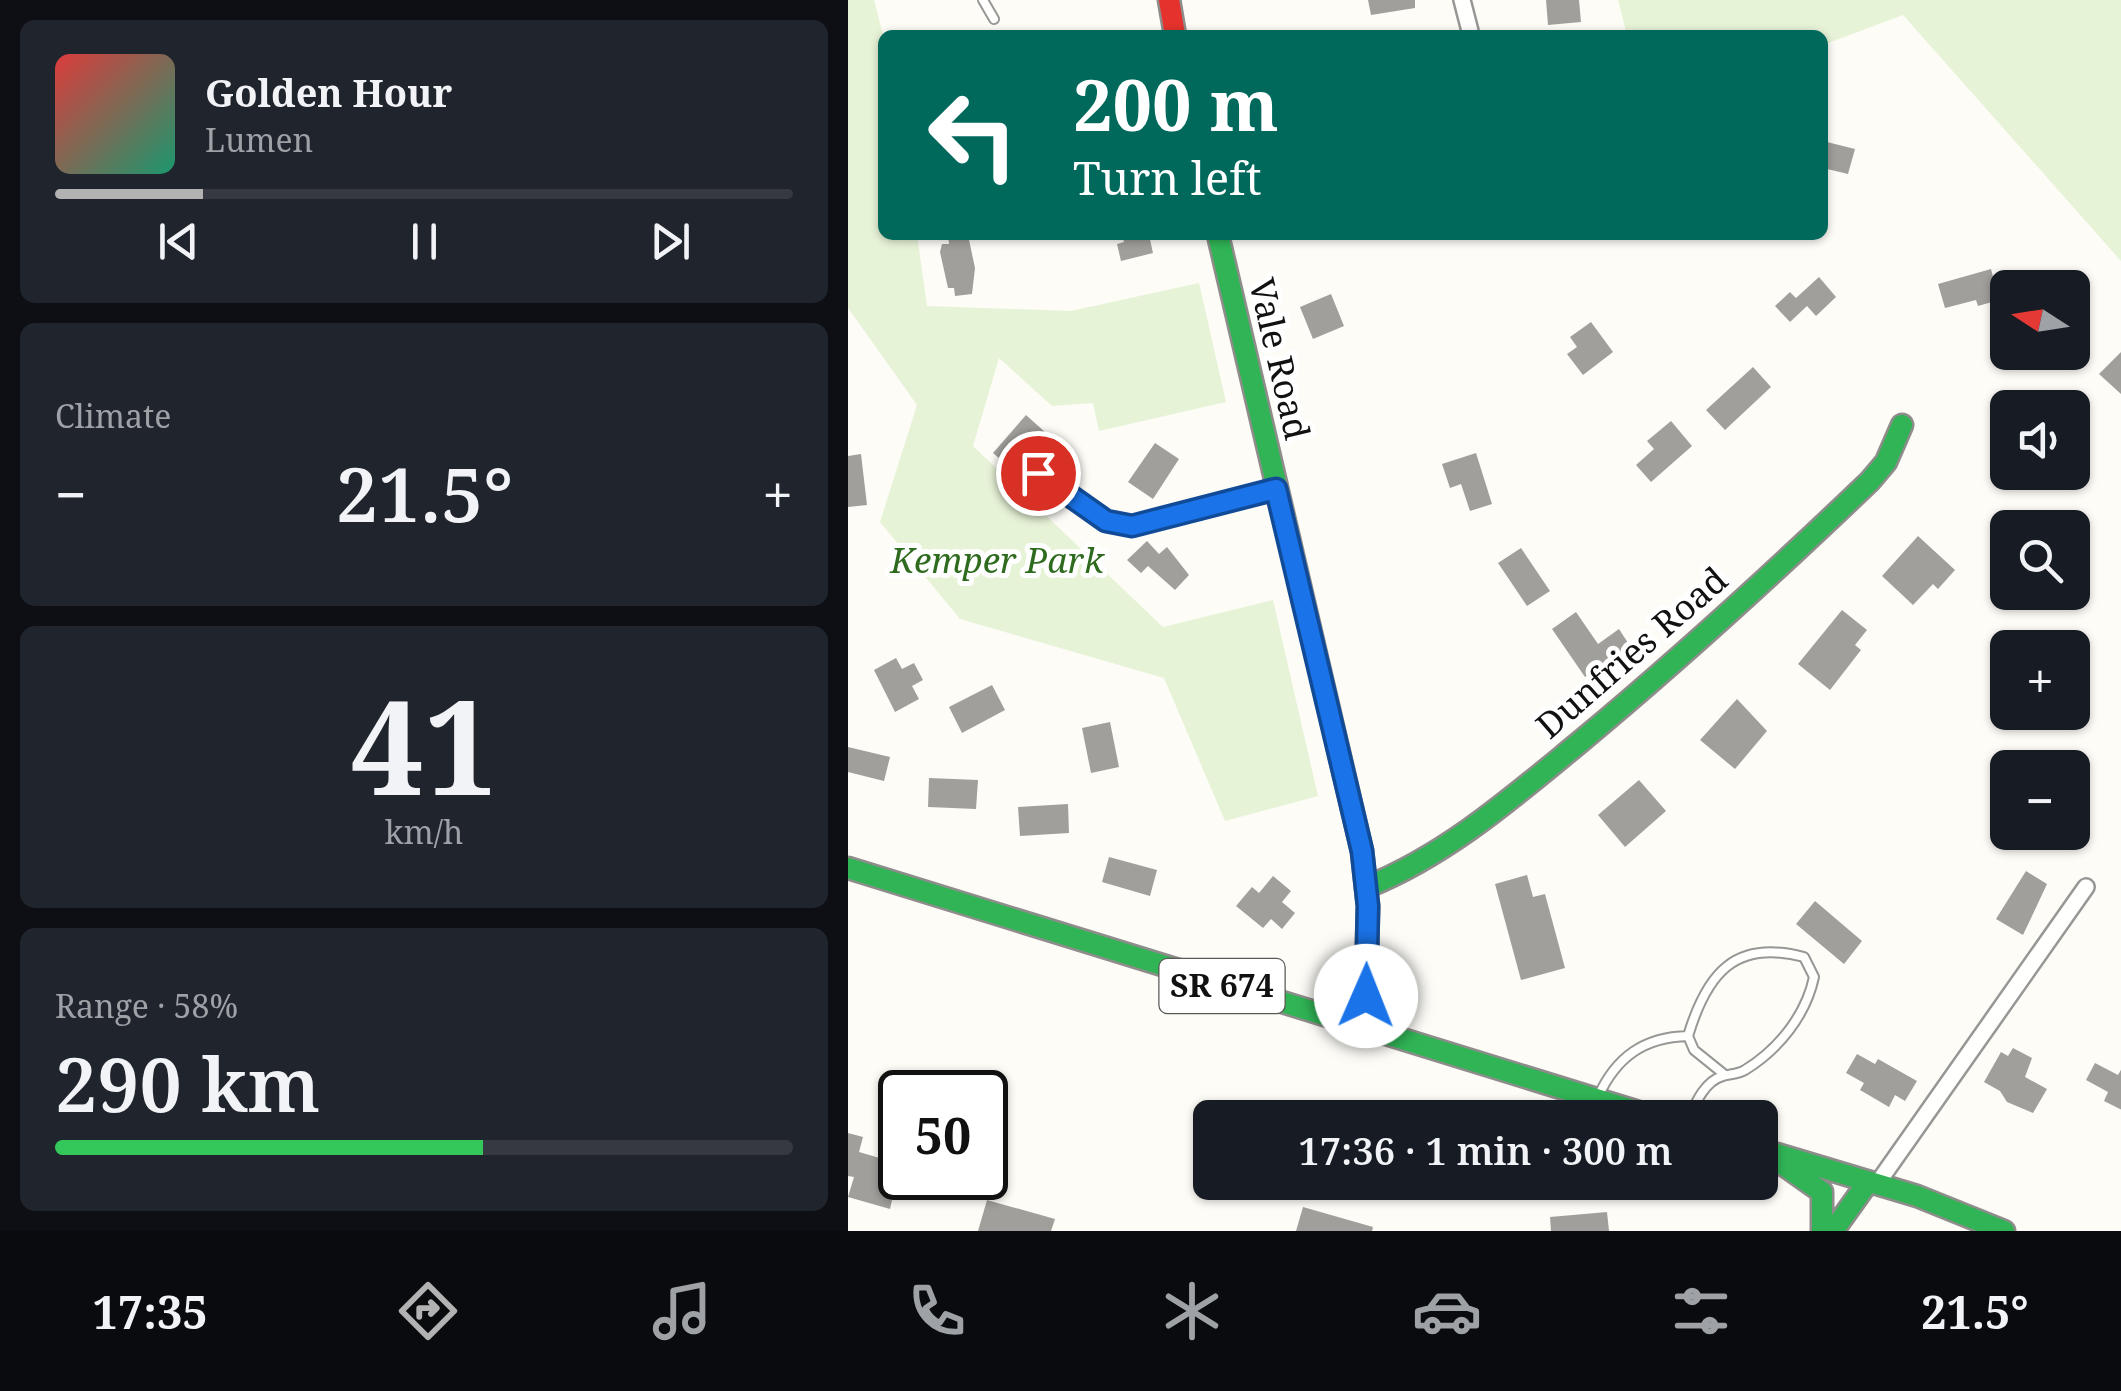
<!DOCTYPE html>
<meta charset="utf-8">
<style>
:root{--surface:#171b24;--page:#20242c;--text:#f1f3f6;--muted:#9ea1a6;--line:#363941;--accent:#b2b2b3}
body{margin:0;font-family:"Noto Serif",serif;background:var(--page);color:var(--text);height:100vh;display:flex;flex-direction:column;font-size:38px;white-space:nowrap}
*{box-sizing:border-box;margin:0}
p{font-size:32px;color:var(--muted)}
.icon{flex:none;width:55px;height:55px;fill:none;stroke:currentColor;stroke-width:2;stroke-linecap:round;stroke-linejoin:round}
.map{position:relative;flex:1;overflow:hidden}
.side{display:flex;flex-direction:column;gap:20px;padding:20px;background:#0d0f14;width:848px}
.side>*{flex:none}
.guide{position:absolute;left:30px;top:30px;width:950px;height:210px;border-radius:15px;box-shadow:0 2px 8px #0004;background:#00695c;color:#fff;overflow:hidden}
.needle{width:65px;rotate:282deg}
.buttons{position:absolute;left:1142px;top:270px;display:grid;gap:20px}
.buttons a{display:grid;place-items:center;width:100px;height:100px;border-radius:15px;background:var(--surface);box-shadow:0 2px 8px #0004;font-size:50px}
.speed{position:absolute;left:30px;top:1070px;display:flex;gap:20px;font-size:50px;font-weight:700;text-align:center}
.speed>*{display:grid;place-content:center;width:130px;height:130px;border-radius:50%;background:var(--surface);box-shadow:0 2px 8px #0004;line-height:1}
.speed .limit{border:5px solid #111;border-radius:15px;background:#fff;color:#111}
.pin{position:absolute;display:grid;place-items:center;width:85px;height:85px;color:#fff;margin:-42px;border:5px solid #fff;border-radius:50%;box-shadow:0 2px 10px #0007}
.me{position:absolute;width:110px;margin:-55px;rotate:1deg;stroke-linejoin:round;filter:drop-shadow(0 0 8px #0008)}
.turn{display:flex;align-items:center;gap:35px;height:210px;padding:0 30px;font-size:45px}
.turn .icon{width:130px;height:130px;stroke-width:2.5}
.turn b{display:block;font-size:70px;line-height:85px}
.big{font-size:75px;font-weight:600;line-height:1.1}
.side .tile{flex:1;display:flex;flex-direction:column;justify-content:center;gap:15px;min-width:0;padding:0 35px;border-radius:15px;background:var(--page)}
.side .dial{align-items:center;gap:0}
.dial b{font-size:130px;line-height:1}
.song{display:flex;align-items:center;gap:30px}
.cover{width:120px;height:120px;border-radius:15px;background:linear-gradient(135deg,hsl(0 70% 55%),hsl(160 70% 35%))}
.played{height:10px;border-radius:5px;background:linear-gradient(90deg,var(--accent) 20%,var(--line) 20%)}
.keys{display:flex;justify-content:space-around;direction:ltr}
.heat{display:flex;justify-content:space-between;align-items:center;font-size:55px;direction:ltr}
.charge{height:15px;border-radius:8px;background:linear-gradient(90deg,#34c759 58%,var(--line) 0)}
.trip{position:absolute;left:345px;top:1100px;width:585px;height:100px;border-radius:15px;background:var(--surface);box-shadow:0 2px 8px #0004;font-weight:600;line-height:100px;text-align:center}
.tab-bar{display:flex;height:160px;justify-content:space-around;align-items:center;background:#090b0e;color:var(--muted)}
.tab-bar .icon{width:70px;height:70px}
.tab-bar .on{color:var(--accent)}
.tab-bar b{font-size:45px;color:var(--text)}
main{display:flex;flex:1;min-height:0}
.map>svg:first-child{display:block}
.green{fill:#e7f3d7}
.building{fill:#a19f9c}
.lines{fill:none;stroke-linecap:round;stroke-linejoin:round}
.lane-casing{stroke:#979795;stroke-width:12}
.street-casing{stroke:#979795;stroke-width:20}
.fast-casing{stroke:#8e8d8b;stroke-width:25}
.jam-casing{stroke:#8e8d8b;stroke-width:25}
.lane{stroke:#fffffe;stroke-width:8}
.street{stroke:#fffffe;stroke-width:15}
.fast{stroke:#30b455;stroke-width:20}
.jam{stroke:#e5322d;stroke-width:20}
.route-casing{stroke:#114b97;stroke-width:25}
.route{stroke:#1a73e8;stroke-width:18}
.labels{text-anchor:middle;stroke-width:10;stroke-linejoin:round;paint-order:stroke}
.shield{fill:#fff;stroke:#585858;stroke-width:2.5}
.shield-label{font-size:32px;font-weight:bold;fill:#111}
.street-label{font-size:35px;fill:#111;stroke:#fff}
.park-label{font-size:35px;font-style:italic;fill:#2f6b1f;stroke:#fff}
</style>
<main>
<section class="side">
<div class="tile">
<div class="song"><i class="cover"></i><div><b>Golden Hour</b><p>Lumen</p></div></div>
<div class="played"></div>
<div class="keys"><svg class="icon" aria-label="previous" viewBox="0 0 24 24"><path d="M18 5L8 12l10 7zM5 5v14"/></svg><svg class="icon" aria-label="pause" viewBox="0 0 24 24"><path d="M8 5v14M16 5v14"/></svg><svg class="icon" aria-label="next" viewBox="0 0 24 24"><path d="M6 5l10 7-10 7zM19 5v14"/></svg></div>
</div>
<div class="tile"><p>Climate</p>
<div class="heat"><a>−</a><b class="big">21.5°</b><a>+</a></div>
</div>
<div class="tile dial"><b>41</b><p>km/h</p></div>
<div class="tile"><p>Range · 58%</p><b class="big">290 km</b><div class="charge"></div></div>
</section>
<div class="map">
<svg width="1274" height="1231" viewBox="0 0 1274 1231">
<rect width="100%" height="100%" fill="#fdfcf7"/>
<path class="green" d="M0 0H26L35 35V235H69L79 306 223 311 351 283 378 402 251 431 245 403 204 406 151 358 125 446 315 627 425 600 470 796 377 821 316 678 112 619 32 522 69 405 0 308Z
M770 0H1273V261L1055 15 975 45V35H779Z"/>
<path class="building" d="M520 0H567V8L523 15Z
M698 0H731L733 22 700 25Z
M975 141 1007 149 1000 174 975 168Z
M100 235H120L127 268 124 294 107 296 106 288H100L92 252 94 244H101Z
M274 235H301L305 253 273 261 269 244 276 242Z
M1143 269 1151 300 1130 306 1128 300 1097 308 1090 284Z
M971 277 988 297 968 316 959 306 942 322 927 306 942 292 948 298Z
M483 294 496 326 465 339 452 307Z
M743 322 765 352 735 375 719 354 729 347 722 337Z
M1274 351V395L1251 374Z
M905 367 923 387 877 430 858 410Z
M178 415 198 433 166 471 145 453Z
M823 421 844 446 803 482 788 465 806 449 799 441Z
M307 443 331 459 305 499 280 482Z
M628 453 644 504 622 511 613 484 602 488 594 464Z
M13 454 19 505 0 507V456Z
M1070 536 1107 570 1090 589 1085 584 1065 605 1034 576Z
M299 541 311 554 319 547 341 575 327 590 300 566 293 573 279 560Z
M673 548 702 591 679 606 650 563Z
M994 610 1019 630 1007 645 1013 650 982 690 950 664Z
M728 612 750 644 771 629 782 646 737 677 704 629Z
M48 658 54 669 66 663 75 680 64 686 71 699 47 712 26 670Z
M144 685 157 710 114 733 101 707Z
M889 699 919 731 887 769 852 740Z
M262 722 271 767 243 773 234 728Z
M0 747 42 757 36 781 0 772Z
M81 778 130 780 128 809 80 807Z
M791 780 818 811 777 847 750 815Z
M220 804 221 833 172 836 170 807Z
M261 857 309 870 302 896 254 882Z
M1178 871 1199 884 1175 935 1148 919Z
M679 875 685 897 697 894 717 968 673 980 647 884Z
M425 876 443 891 434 902 447 913 434 929 423 919 415 928 388 906 404 887 411 893Z
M967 901 1014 941 996 964 948 924Z
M1165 1048 1184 1058 1177 1077 1199 1089 1185 1113 1159 1102 1152 1091 1136 1082 1153 1052 1160 1056Z
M1009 1054 1027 1064 1030 1059 1069 1081 1057 1101 1047 1095 1041 1107 1012 1090 1016 1083 998 1073Z
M1247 1063 1270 1075 1274 1068V1110L1256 1101 1260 1092 1238 1080Z
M39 1073 59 1079 52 1097 33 1091Z
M0 1133 15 1137 11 1152 52 1164 42 1209 0 1197 6 1177 0 1176Z
M139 1200 207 1219 203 1231H130Z
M455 1207 525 1227 524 1231H448Z
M759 1212 761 1231H703L702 1217Z"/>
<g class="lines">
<defs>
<path id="lane" d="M135 0 146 19
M190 473 258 521 284 526 425 490
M840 1036 846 1050 877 1075
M750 1097C768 1057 796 1037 840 1036 859 973 887 939 956 957L966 977C958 1015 931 1049 897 1070 891 1074 882 1074 875 1076 857 1081 848 1102 841 1118"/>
<path id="street" d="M614 0 622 31
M1029 1184 1238 887"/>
<path id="fast" d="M370 235 514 851 520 906 517 1026
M0 868 810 1118
M519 887C600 854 665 797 732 742 833 658 928 571 1022 481L1038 462 1054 425
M912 1149 1069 1196 1156 1231
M937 1166 974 1192V1231
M985 1231 1020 1182"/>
<path id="jam" d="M321 0 327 35"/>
</defs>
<use href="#lane" class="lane-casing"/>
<use href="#street" class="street-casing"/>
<use href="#fast" class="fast-casing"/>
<use href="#jam" class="jam-casing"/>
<use href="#lane" class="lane"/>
<use href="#street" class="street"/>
<use href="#fast" class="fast"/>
<use href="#jam" class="jam"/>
</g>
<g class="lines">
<defs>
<path id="route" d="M190 473 258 521 284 526 428 489 514 851 520 906 518 996"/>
</defs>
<use href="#route" class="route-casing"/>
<use href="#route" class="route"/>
</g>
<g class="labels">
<rect class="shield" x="311.5" y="959" width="125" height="54" rx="8"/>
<g class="shield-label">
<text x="374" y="997">SR 674</text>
</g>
<g class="street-label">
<text transform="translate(431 359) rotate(77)" y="12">Vale Road</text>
<text transform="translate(784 653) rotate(-41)" y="12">Dunfries Road</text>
</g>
<g class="park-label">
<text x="149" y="573">Kemper Park</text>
</g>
</g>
</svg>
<div class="buttons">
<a><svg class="needle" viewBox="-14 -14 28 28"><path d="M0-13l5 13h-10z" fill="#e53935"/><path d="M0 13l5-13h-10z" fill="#9ea1a6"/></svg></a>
<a><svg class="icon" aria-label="sound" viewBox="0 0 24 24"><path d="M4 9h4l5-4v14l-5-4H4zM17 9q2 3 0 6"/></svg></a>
<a><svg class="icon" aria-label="search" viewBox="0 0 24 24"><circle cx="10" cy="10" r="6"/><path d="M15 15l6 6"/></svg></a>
<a>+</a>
<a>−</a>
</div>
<div class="speed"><div class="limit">50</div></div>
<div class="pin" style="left:190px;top:473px;background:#d93025"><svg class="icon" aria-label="arrive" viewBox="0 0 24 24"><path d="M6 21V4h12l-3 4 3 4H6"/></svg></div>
<svg class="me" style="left:518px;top:996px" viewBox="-20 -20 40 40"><circle r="19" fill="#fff"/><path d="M0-13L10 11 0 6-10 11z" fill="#1a73e8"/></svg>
<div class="trip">17:36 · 1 min · 300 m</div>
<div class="guide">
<div class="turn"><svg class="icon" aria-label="left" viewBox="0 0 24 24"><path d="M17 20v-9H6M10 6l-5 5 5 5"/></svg><div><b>200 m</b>Turn left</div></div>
</div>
</div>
</main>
<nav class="tab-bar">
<b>17:35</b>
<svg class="icon on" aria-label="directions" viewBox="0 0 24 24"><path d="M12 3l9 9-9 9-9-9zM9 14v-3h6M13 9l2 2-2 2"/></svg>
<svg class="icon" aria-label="music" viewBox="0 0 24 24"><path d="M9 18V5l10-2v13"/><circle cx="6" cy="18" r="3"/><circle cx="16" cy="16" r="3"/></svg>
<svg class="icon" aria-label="phone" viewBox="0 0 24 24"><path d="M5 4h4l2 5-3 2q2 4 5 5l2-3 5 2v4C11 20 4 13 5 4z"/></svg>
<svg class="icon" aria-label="climate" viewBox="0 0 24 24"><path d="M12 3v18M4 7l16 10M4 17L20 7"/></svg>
<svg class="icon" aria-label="car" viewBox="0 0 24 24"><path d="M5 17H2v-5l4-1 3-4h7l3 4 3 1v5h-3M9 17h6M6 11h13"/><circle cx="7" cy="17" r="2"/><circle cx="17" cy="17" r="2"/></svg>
<svg class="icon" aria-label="filters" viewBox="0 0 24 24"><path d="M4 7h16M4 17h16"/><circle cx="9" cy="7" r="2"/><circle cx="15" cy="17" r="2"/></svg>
<b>21.5°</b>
</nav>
